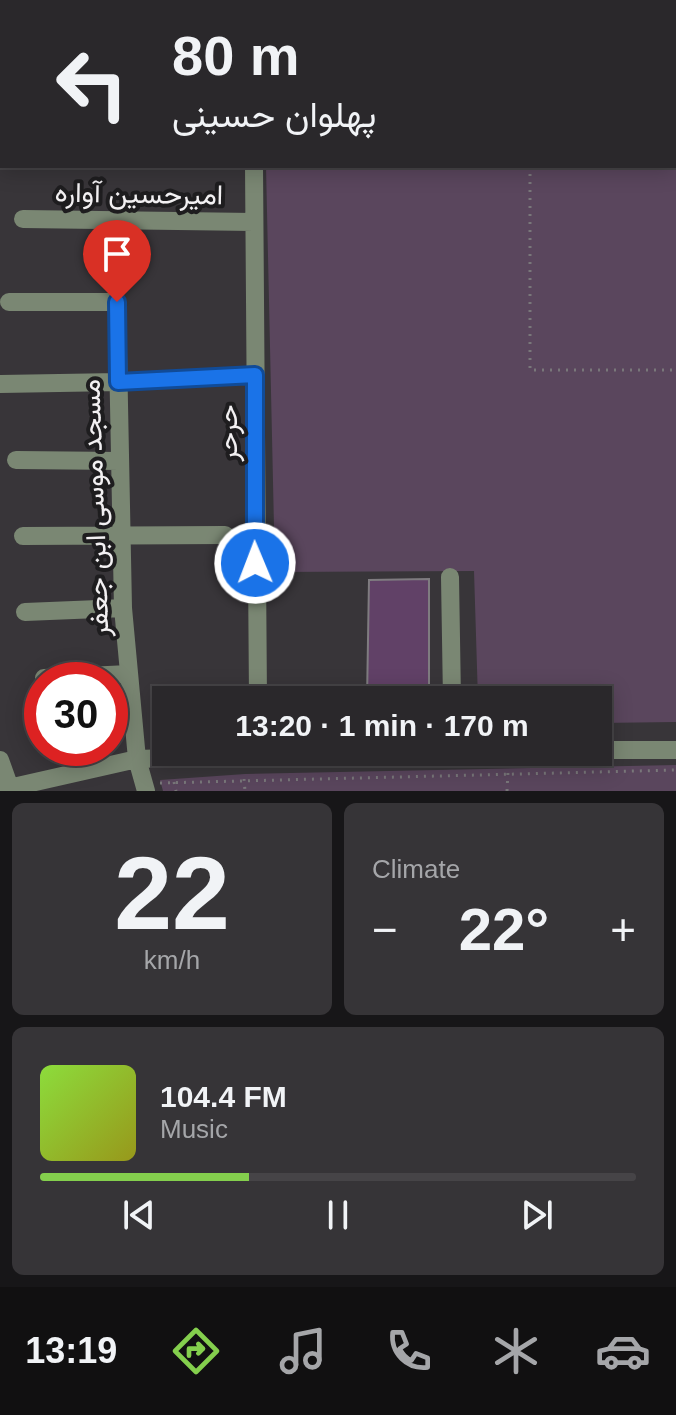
<!DOCTYPE html>
<meta charset="utf-8">
<style>
:root{--surface:#2a282b;--page:#363437;--text:#f1f3f6;--muted:#a5a6a9;--line:#464447;--accent:#84cf4d}
body{margin:0;font-family:Arial,Vazirmatn,sans-serif;background:var(--page);color:var(--text);height:100vh;display:flex;flex-direction:column;font-size:30px;white-space:nowrap}
*{box-sizing:border-box;margin:0}
p{font-size:26px;color:var(--muted)}
.icon{flex:none;width:44px;height:44px;fill:none;stroke:currentColor;stroke-width:2;stroke-linecap:round;stroke-linejoin:round}
.map{position:relative;height:791px;overflow:hidden}
.details{display:flex;flex-direction:column;gap:12px;padding:12px;background:#171618;flex:1}
.details>*{flex:none}
.hud{position:absolute;left:0px;top:0px;width:676px;height:168px;box-shadow:0 4px 20px #0003,0 0 0 2px var(--line);background:#2a282b;color:var(--text);overflow:hidden}
.speed{position:absolute;left:24px;top:662px;display:flex;gap:16px;font-size:40px;font-weight:700;text-align:center}
.speed>*{display:grid;place-content:center;width:104px;height:104px;border-radius:50%;background:var(--surface);box-shadow:0 4px 20px #0003,0 0 0 2px var(--line);line-height:1}
.speed .limit{border:12px solid #d22;background:#fff;color:#111}
.pin{position:absolute;display:grid;place-items:center;width:68px;height:68px;color:#fff;margin:-82px -34px;border-radius:50% 50% 50% 0;rotate:-45deg;box-shadow:0 0 8px #0007}
.pin .icon{rotate:45deg}
.me{position:absolute;width:88px;margin:-44px;rotate:359deg;stroke-linejoin:round;filter:drop-shadow(0 0 6px #0008)}
.turn{display:flex;align-items:center;gap:28px;height:168px;padding:0 40px;font-size:36px}
.turn .icon{width:104px;height:104px;stroke-width:2.5}
.turn b{display:block;font-size:56px;line-height:68px}
.big{font-size:60px;font-weight:600;line-height:1.1}
.details .tile{flex:1;display:flex;flex-direction:column;justify-content:center;gap:12px;min-width:0;padding:0 28px;border-radius:12px;background:var(--page)}
.details .dial{align-items:center;gap:0}
.dial b{font-size:104px;line-height:1}
.song{display:flex;align-items:center;gap:24px}
.cover{width:96px;height:96px;border-radius:12px;background:linear-gradient(135deg,hsl(90 70% 55%),hsl(60 70% 35%))}
.played{height:8px;border-radius:4px;background:linear-gradient(90deg,var(--accent) 35%,var(--line) 35%)}
.keys{display:flex;justify-content:space-around;direction:ltr}
.heat{display:flex;justify-content:space-between;align-items:center;font-size:44px;direction:ltr}
.details .tiles{flex:1;display:grid;gap:12px;grid-template-columns:1fr 1fr}
.tile:last-child{grid-column:span 2}
.trip{position:absolute;left:152px;top:686px;width:460px;height:80px;border-radius:0px;background:var(--surface);box-shadow:0 4px 20px #0003,0 0 0 2px var(--line);font-weight:600;line-height:80px;text-align:center}
.tab-bar{display:flex;height:128px;justify-content:space-around;align-items:center;background:#111011;color:var(--muted)}
.tab-bar .icon{width:56px;height:56px}
.tab-bar .on{color:var(--accent)}
.tab-bar b{font-size:36px;color:var(--text)}
.map>svg:first-child{display:block}
.green{fill:#5a465d}
.building{fill:#614167;stroke:#7f7c80;stroke-width:2}
.lines{fill:none;stroke-linecap:round;stroke-linejoin:round}
.path{stroke:#79777a;stroke-width:3;stroke-dasharray:2 6;stroke-linecap:butt}
.minor{stroke:#7a8773;stroke-width:18}
.route-casing{stroke:#114b97;stroke-width:20}
.route{stroke:#1a73e8;stroke-width:14}
.labels{text-anchor:middle;stroke-width:8;stroke-linejoin:round;paint-order:stroke}
.street-label{font-size:28px;fill:#f2f0f2;stroke:#1e1d1f}
</style>
<div class="map">
<svg width="676" height="791" viewBox="0 0 676 791">
<rect width="100%" height="100%" fill="#383539"/>
<path class="green" d="M263 0H514V2H263Z
M525 0H676V722L598 723V700H478L474 571 275 572 266 166H674V2Z
M676 765V791H163L160 780 245 774Z"/>
<path class="building" d="M429 579V700H367L369 580Z"/>
<g class="lines">
<path class="path" d="M529 0V2
M530 166V370H676
M244 779 245 791
M174 782 176 791
M160 783 676 770
M507 791 509 752"/>
<path class="minor" d="M17 0 18 2
M144 0V2
M252 0V2
M254 166 258 700
M23 219 254 222
M9 302H117L123 608 137 759 146 791
M0 384 118 382 255 375
M16 460 120 461
M23 536 225 535
M450 577 452 700
M25 612 123 608
M44 678 129 674
M598 750H676
M0 760 10 788
M0 790 137 759 384 752"/>
</g>
<g class="lines">
<defs>
<path id="route" d="M117 302 118 382 255 375V563"/>
</defs>
<use href="#route" class="route-casing"/>
<use href="#route" class="route"/>
</g>
<g class="labels">
<g class="street-label">
<text transform="translate(139 193) rotate(1)" y="10">امیرحسین آواره</text>
<text transform="translate(227 433) rotate(-90)" y="10">حرحر</text>
<text transform="translate(94 508) rotate(-92)" y="10">مسجد موسی ابن جعفر</text>
</g>
</g>
</svg>
<div class="speed"><div class="limit">30</div></div>
<div class="pin" style="left:117px;top:302px;background:#d93025"><svg class="icon" aria-label="arrive" viewBox="0 0 24 24"><path d="M6 21V4h12l-3 4 3 4H6"/></svg></div>
<svg class="me" style="left:255px;top:563px" viewBox="-20 -20 40 40"><circle r="17" fill="#1a73e8" stroke="#fff" stroke-width="3"/><path d="M0-11L8 9 0 5-8 9z" fill="#fff"/></svg>
<div class="trip">13:20 · 1 min · 170 m</div>
<div class="hud">
<div class="turn"><svg class="icon" aria-label="left" viewBox="0 0 24 24"><path d="M17 20v-9H6M10 6l-5 5 5 5"/></svg><div><b>80 m</b>پهلوان حسینی</div></div>
</div>
</div>
<section class="details">
<div class="tiles">
<div class="tile dial"><b>22</b><p>km/h</p></div>
<div class="tile"><p>Climate</p>
<div class="heat"><a>−</a><b class="big">22°</b><a>+</a></div>
</div>
<div class="tile">
<div class="song"><i class="cover"></i><div><b>104.4 FM</b><p>Music</p></div></div>
<div class="played"></div>
<div class="keys"><svg class="icon" aria-label="previous" viewBox="0 0 24 24"><path d="M18 5L8 12l10 7zM5 5v14"/></svg><svg class="icon" aria-label="pause" viewBox="0 0 24 24"><path d="M8 5v14M16 5v14"/></svg><svg class="icon" aria-label="next" viewBox="0 0 24 24"><path d="M6 5l10 7-10 7zM19 5v14"/></svg></div>
</div>
</div>
</section>
<nav class="tab-bar">
<b>13:19</b>
<svg class="icon on" aria-label="directions" viewBox="0 0 24 24"><path d="M12 3l9 9-9 9-9-9zM9 14v-3h6M13 9l2 2-2 2"/></svg>
<svg class="icon" aria-label="music" viewBox="0 0 24 24"><path d="M9 18V5l10-2v13"/><circle cx="6" cy="18" r="3"/><circle cx="16" cy="16" r="3"/></svg>
<svg class="icon" aria-label="phone" viewBox="0 0 24 24"><path d="M5 4h4l2 5-3 2q2 4 5 5l2-3 5 2v4C11 20 4 13 5 4z"/></svg>
<svg class="icon" aria-label="climate" viewBox="0 0 24 24"><path d="M12 3v18M4 7l16 10M4 17L20 7"/></svg>
<svg class="icon" aria-label="car" viewBox="0 0 24 24"><path d="M5 17H2v-5l4-1 3-4h7l3 4 3 1v5h-3M9 17h6M6 11h13"/><circle cx="7" cy="17" r="2"/><circle cx="17" cy="17" r="2"/></svg>
</nav>
